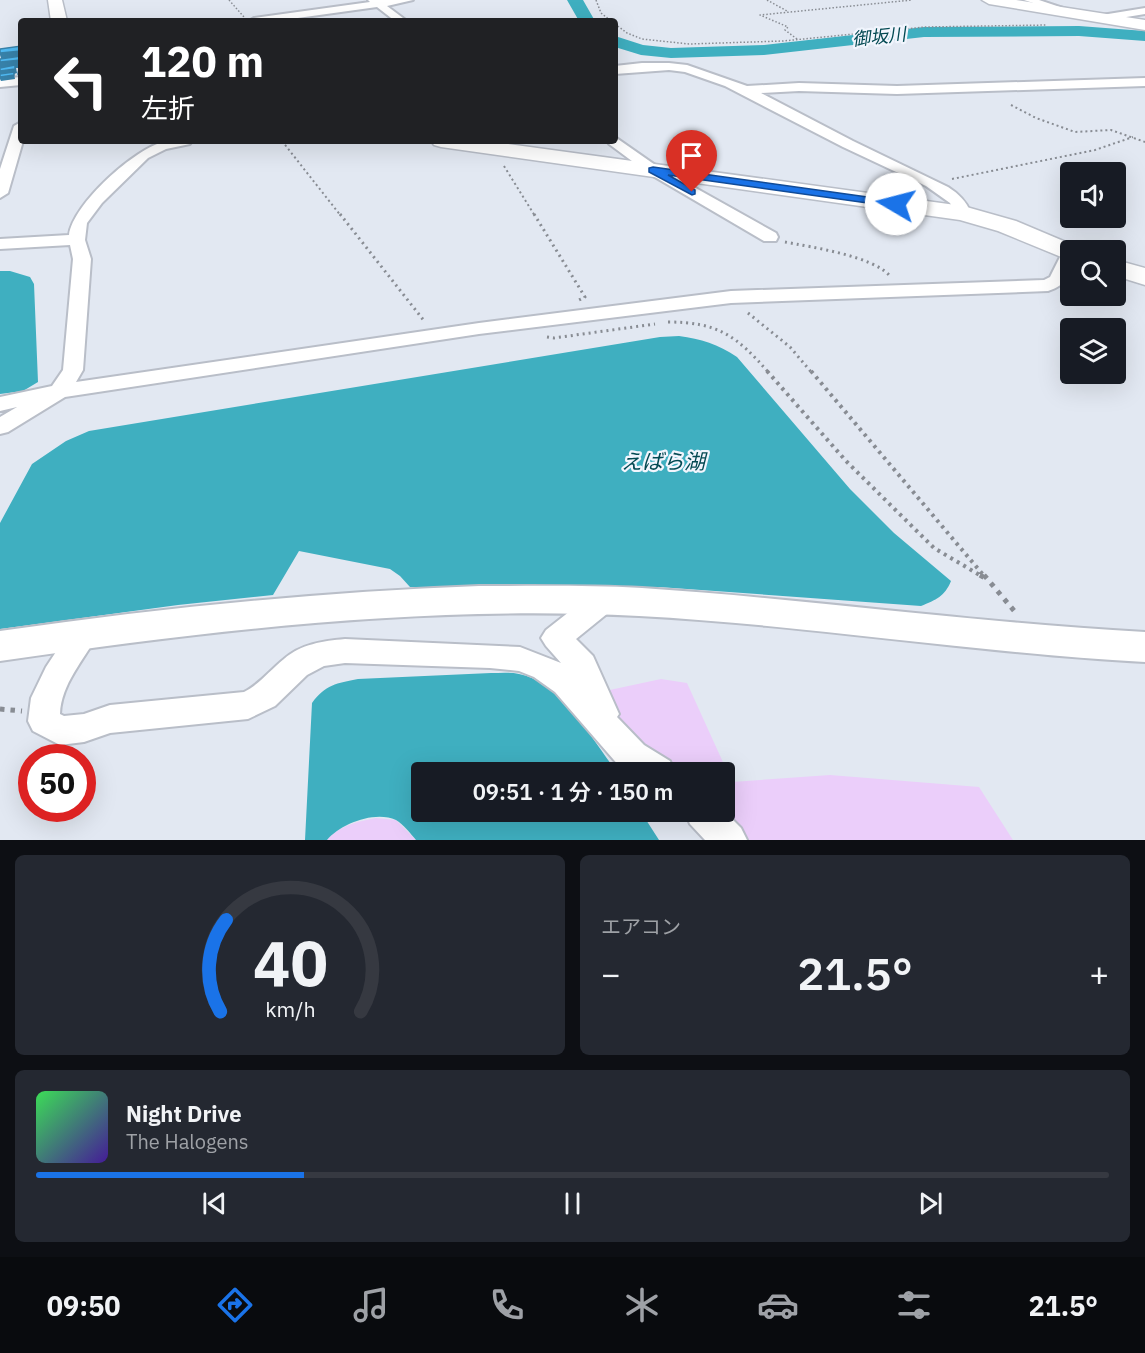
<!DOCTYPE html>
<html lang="ja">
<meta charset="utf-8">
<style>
:root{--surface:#171b24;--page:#242831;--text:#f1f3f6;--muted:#9ea1a6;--line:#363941;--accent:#1a73e8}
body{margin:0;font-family:"IBM Plex Sans","Noto Sans JP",sans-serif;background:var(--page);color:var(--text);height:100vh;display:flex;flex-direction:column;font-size:22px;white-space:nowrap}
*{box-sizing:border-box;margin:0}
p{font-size:20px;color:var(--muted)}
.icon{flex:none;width:33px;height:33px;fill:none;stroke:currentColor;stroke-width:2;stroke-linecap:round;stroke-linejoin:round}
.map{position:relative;height:840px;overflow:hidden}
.details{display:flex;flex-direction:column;gap:15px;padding:15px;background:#0d0f14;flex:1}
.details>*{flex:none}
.banner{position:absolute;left:18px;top:18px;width:600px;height:126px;border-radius:6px;box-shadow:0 6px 24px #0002;background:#202124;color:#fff;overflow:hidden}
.tools{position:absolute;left:1060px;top:162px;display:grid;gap:12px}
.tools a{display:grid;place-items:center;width:66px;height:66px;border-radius:6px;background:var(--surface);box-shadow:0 6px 24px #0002;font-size:30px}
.speed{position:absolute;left:18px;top:744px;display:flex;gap:12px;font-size:30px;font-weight:700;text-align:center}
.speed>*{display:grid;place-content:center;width:78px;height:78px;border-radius:50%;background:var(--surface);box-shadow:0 6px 24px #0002;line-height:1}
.speed .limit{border:9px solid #d22;background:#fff;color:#111}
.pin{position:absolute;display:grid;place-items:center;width:51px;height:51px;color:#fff;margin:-62px -26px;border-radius:50% 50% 50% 0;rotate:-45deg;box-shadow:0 0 6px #0007}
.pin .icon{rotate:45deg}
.me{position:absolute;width:66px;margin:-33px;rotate:278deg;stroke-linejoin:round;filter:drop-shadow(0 0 4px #0008)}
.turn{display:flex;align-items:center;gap:21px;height:126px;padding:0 24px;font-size:27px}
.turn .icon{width:78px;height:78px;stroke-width:2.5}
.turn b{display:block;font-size:42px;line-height:51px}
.big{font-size:45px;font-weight:600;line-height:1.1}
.details .card{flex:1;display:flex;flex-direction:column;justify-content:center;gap:9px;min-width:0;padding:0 21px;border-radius:9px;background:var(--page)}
.details .dial{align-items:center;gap:0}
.dial svg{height:156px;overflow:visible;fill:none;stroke:var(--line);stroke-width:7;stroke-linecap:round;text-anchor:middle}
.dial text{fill:var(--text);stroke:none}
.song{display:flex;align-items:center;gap:18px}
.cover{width:72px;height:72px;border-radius:9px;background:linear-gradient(135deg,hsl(130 70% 55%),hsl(260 70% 35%))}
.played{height:6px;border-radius:3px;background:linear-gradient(90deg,var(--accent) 25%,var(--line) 25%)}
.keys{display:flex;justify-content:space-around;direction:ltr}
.heat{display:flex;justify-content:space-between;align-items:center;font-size:33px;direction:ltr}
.details .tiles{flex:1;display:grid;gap:15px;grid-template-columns:1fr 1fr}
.card:last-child{grid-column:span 2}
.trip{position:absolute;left:411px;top:762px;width:324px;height:60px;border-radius:6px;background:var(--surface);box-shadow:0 6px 24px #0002;font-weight:600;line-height:60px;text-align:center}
.tabs{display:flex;height:96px;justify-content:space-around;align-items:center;background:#090b0e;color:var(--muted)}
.tabs .icon{width:42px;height:42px}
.tabs .current{color:var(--accent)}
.tabs b{font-size:27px;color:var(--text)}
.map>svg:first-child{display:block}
.green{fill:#ebcefa}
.water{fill:#3fafc0}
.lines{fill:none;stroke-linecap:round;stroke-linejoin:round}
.river{fill:#3fafc0;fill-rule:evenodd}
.minor-casing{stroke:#b9bec8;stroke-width:4}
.tertiary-casing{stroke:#b9bec8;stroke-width:4}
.secondary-casing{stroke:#b9bec8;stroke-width:3}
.path-far4{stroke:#888c93;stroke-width:1.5;stroke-dasharray:1.5 2;stroke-linecap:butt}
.path-far3{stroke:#888c93;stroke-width:2;stroke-dasharray:2 3;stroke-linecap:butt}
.path-far2{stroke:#888c93;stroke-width:3;stroke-dasharray:2 4;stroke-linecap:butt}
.path-far1{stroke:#888c93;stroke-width:4;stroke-dasharray:3 4.5;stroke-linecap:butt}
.path{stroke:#888c93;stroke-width:5;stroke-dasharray:4.5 6;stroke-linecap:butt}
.minor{fill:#fff;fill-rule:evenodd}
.tertiary{fill:#fff;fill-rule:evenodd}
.secondary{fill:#fff;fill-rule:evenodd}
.shaded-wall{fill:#3883ab}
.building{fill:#50bbf4;stroke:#3883ab;stroke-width:1.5}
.route{fill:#1a73e8;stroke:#114b97;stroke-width:1.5}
.labels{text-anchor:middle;stroke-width:4.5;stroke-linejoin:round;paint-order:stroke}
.far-water-label{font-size:18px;font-style:italic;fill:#034952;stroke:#f1f5fd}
.water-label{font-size:21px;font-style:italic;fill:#034952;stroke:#f1f5fd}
</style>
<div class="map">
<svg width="1145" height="840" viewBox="0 0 1145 840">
<rect width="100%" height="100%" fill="#e2e8f2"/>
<path class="green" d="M661 679 687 683 732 782 830 775 979 787 1013 840H743L724 812V772H678L662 764 613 715 605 691Z
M376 818 396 820 416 840H327C340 825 357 822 376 818Z"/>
<path class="water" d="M0 271H10L30 277 34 284 38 382 23 391 0 394Z
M679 336C701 339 718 344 737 357L850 489 894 533 951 581C945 596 936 600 921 606L659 587H410L400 576 390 569 299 551 273 595 178 605 0 629V523L32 464 66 441 89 431 660 337Z
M491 673C500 673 510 672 519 674 560 681 593 741 617 772H422V812H641L659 840H416C411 834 403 824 396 820 375 810 340 824 327 840H305L312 703C325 685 337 683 358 679Z"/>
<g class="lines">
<path class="river" d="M567 0H583L595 21H579Z
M1079 26 1145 31V41L1079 36 924 37 764 55 671 58 641 55 615 47V36L643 45 671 48 764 45 924 27Z"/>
<defs>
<path id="minor" d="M368 0H413L387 6 407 21H395L377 7 276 21H249L254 18 370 2Z
M1024 0H1039L1078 13 1073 16Z
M1145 8V14L1102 21 1097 18 1102 15Z
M642 63H669L687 65 747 86 799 83 897 86 1145 78V86L897 94 799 91 761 93 853 141 948 187C959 194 966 201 971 213L969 216H957L950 203 926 186 843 147 725 86 685 72 669 70 615 74V66Z
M21 77V85L0 87V79Z
M21 122V141H23L8 193 0 198V169L14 126Z
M615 137 658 167 776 233 778 237 776 241H764L648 173 609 144 607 141H615Z
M166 141H192L190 144 166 149 148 158 102 203 87 223 85 240 91 259 83 370 76 382 479 323 731 291 1044 280 1050 277 1064 249 1070 248 1077 250H1071C1071 270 1069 285 1048 291L731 303 479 334 65 397 8 432 0 434V417L17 407 0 411V397L52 386 63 370 73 259 70 245 0 249V239L69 235C73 204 135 148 166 141Z
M603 590 613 593 617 601 613 609 576 639 593 656 619 714 617 717 644 745 670 761 674 772H630L620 767 555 692 534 677 519 671 490 668 345 663 324 666 307 675 275 706 248 719 110 733 84 742 60 745 33 731 28 721 31 698 46 667 73 626 83 622 93 626 98 634C84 660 61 684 60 714L64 716 84 714 110 705 244 692C260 684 270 670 284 659 301 644 323 641 345 639L520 647 561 663 546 646 541 638 546 630 593 593Z
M724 811 741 828 747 840H705L690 824 685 812Z"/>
<path id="tertiary" d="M479 586C533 586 588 585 642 588 810 599 977 623 1145 632V662C976 653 808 625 639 616 425 605 211 630 0 661V631C159 608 318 592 479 586Z"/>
<path id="secondary" d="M48 0H62L67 21H51Z
M982 0H1016L1145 20V30L989 4Z
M431 141H486L963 206 1016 221 1080 248 1082 250H1071V261L998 231 960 220 441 147 434 145Z
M1116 260 1145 268V285L1116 276Z"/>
</defs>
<use href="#minor" class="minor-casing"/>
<use href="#tertiary" class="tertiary-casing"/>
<use href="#secondary" class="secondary-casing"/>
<path class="path-far4" d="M229 0 244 17
M596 0 601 13 611 21
M767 0 787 11
M615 24 627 33 642 39 689 44 783 41 925 27 1047 25
M797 39 785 30 788 27 760 15 912 0"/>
<path class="path-far3" d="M1011 105 1036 118 1075 132 1111 130 1145 142
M282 141 341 216
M504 166 535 216
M952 179 1095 150 1133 137"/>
<path class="path-far2" d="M340 214 425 322
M534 214 585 297 579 300
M785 242C811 247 873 256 890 276
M748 313 790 347 812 373
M668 322C718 322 737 336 769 373
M547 337 554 338 655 324"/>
<path class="path-far1" d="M767 371 846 461 934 548 983 577
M811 371 985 577"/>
<path class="path" d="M980 575 985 578
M984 575 1016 613
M0 709 22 711"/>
<use href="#minor" class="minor"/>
<use href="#tertiary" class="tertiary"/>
<use href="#secondary" class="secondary"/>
</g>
<path class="shaded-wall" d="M21 51V59L2 61 0 55V53Z
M21 60V68H16L17 73 14 74 15 79 1 81 0 79V62Z"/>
<path class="building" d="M21 46V51L0 53V49Z
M21 56V60L0 62V59Z
M15 65V69L0 71V68Z
M19 69H21V74H18Z
M14 72V75L0 77V74Z"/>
<path class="route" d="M653 167 896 201 901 204 896 207 668 175 695 190V194L692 195 649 172V168Z"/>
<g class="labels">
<g class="far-water-label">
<text transform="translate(879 37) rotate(-6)" y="6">御坂川</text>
</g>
<g class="water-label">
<text x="663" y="469">えばら湖</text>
</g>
</g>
</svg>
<div class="tools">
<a><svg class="icon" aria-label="sound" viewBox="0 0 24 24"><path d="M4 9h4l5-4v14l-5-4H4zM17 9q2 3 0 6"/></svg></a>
<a><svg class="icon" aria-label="search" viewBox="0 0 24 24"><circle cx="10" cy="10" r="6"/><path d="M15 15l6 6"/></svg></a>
<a><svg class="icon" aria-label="layers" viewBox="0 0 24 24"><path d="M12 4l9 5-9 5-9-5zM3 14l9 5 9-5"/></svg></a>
</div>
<div class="speed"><div class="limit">50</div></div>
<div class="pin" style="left:692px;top:192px;background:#d93025"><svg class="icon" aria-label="arrive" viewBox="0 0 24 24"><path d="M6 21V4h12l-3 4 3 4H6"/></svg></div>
<svg class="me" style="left:896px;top:204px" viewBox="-20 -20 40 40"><circle r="19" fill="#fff"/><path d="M0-13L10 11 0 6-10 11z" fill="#1a73e8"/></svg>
<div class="trip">09:51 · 1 分 · 150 m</div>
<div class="banner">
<div class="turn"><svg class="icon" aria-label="left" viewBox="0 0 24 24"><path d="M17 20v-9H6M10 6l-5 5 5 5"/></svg><div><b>120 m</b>左折</div></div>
</div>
</div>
<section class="details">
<div class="tiles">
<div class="card dial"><svg viewBox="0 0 100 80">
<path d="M14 69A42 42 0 1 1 86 69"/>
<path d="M14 69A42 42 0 0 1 17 22" stroke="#1a73e8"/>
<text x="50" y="56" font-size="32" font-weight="700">40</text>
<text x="50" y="72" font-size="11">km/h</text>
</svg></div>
<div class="card"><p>エアコン</p>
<div class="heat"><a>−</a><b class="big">21.5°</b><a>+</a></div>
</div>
<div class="card">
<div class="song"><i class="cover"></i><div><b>Night Drive</b><p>The Halogens</p></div></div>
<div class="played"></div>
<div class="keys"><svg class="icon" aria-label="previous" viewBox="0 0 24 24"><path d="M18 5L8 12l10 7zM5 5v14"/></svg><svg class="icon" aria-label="pause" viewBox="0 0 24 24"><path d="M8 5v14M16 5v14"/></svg><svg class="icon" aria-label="next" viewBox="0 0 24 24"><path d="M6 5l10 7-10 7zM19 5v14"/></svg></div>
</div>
</div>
</section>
<nav class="tabs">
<b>09:50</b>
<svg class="icon current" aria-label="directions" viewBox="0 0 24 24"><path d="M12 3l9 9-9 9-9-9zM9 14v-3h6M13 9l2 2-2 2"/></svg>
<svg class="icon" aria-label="music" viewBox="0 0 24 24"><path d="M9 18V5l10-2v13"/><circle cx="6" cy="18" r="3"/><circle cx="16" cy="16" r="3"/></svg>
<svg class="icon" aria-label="phone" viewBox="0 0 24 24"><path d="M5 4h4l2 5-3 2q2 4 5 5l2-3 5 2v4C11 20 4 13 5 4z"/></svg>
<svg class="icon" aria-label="climate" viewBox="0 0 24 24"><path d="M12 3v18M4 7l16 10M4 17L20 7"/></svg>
<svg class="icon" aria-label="car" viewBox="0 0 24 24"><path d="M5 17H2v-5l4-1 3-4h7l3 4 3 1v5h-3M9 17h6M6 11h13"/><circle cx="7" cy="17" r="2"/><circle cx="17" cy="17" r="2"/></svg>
<svg class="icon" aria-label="filters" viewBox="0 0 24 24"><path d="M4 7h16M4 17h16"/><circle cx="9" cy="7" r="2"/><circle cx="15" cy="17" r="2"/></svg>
<b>21.5°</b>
</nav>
